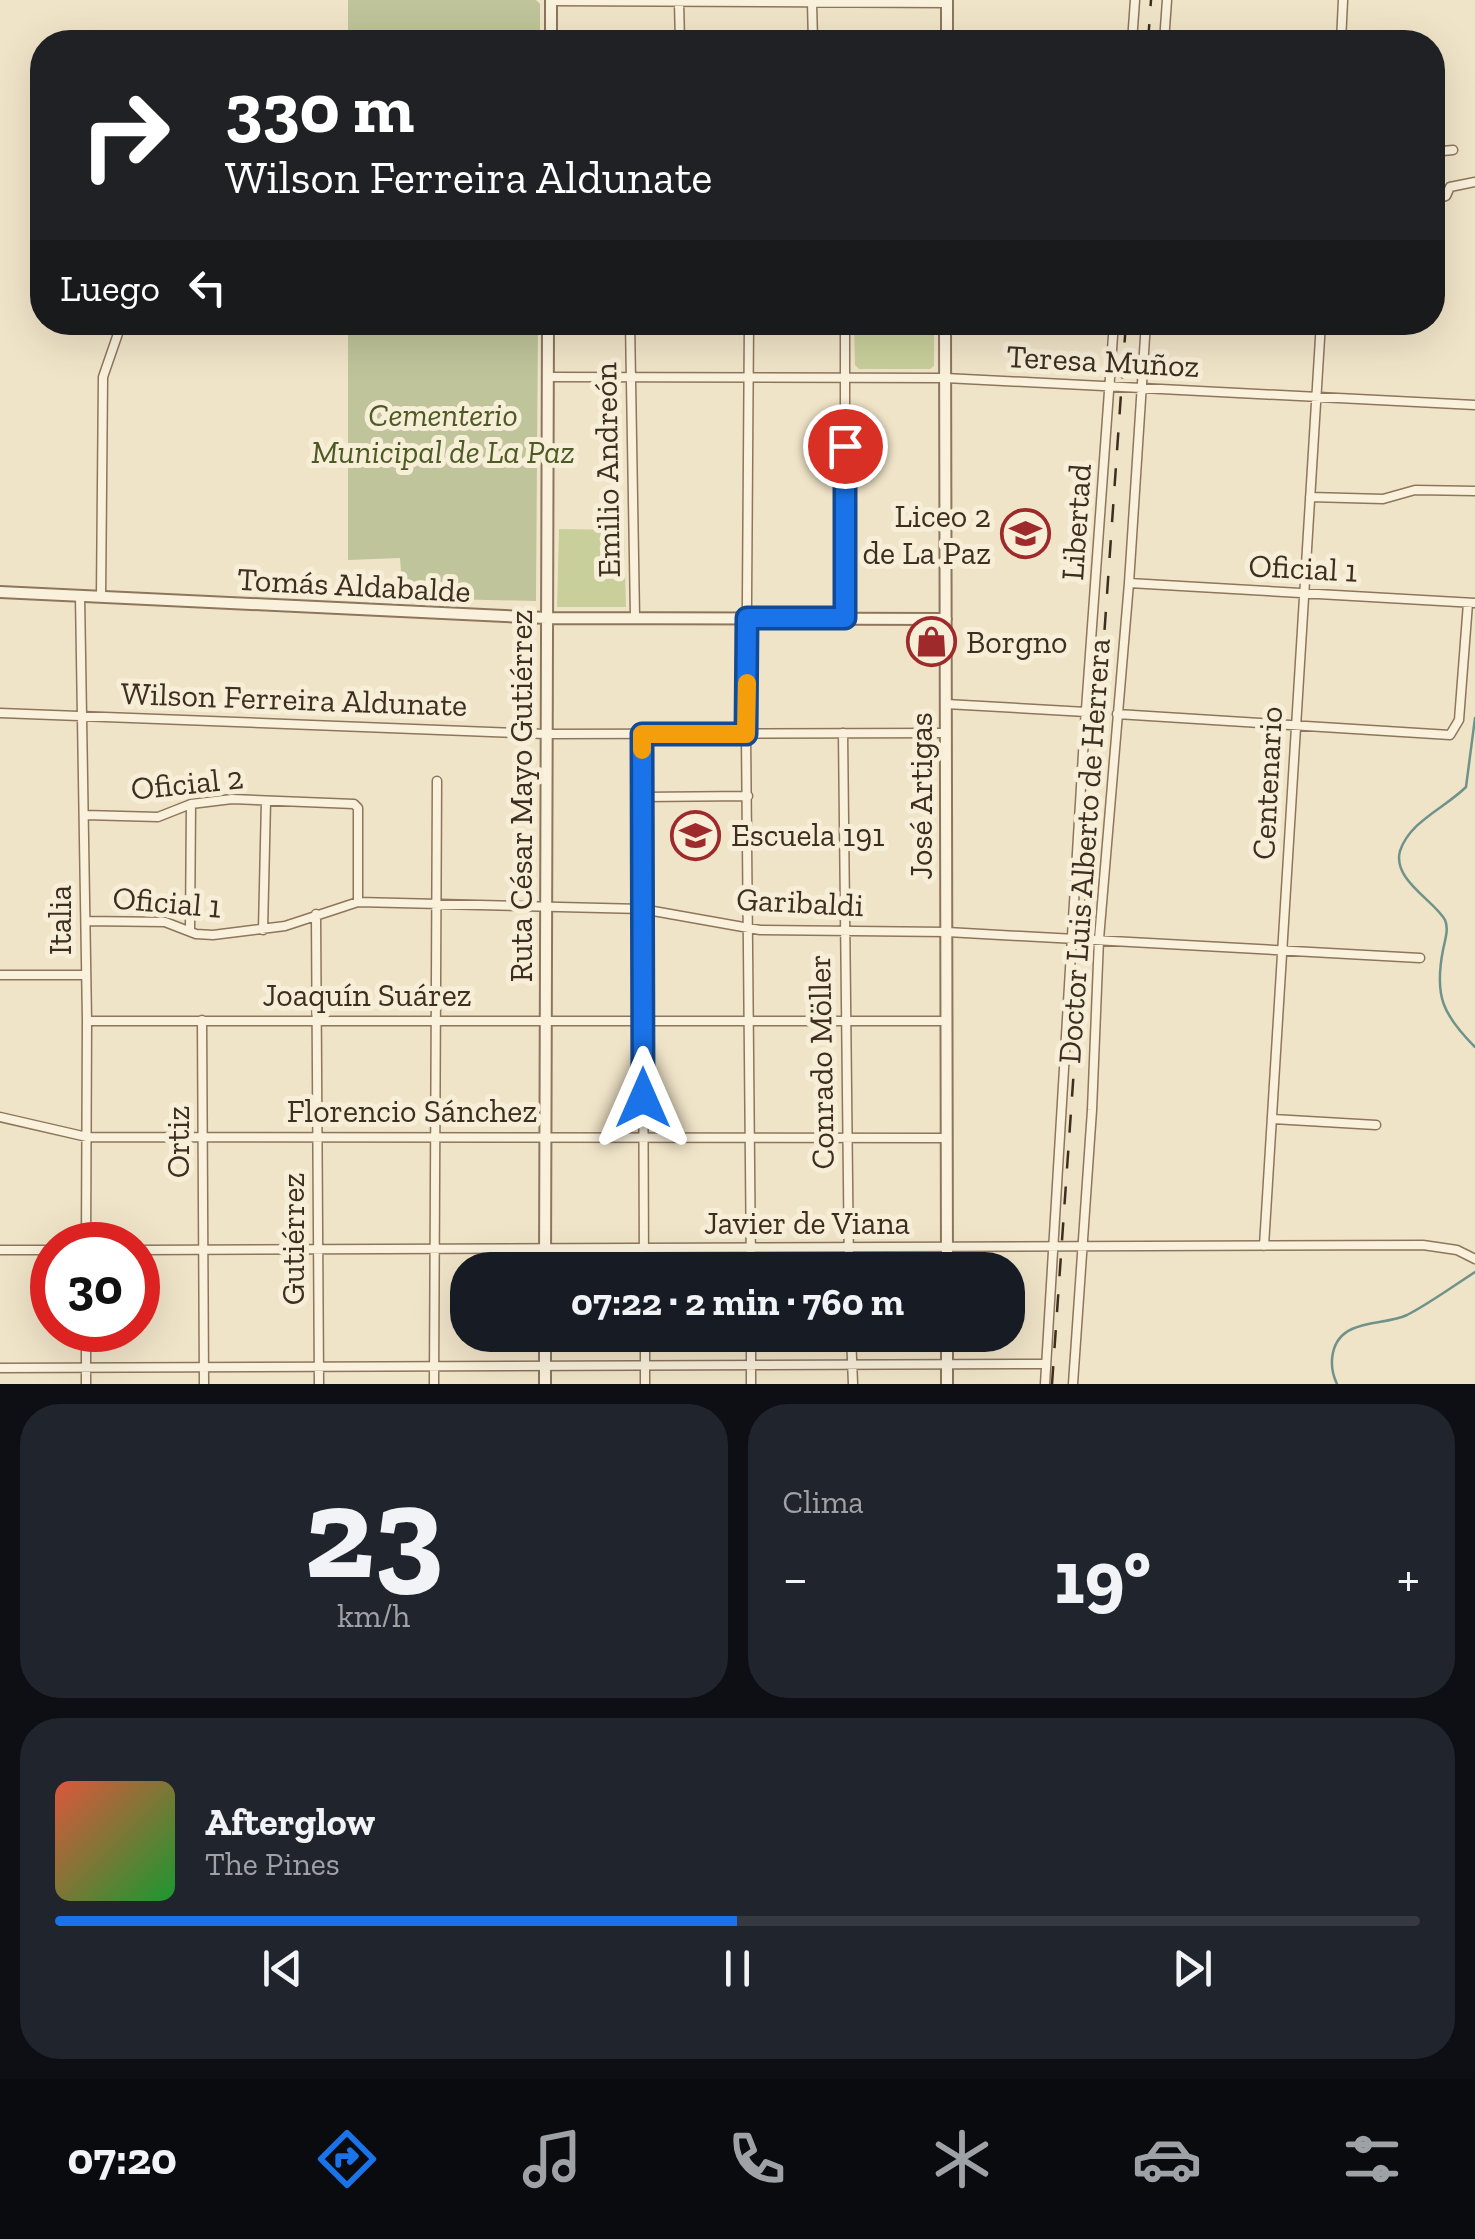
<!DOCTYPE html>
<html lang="es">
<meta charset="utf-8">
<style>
:root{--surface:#171b24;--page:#20242c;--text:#f1f3f6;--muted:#9ea1a6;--line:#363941;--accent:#1a73e8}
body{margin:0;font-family:"Zilla Slab",serif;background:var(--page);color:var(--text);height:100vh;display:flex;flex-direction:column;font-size:38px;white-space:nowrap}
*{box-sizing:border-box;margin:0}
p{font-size:32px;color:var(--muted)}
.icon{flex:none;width:55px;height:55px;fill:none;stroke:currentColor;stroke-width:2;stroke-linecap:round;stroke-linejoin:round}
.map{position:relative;height:1384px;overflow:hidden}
.side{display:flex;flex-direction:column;gap:20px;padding:20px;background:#0d0f14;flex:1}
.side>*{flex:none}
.top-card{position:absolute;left:30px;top:30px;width:1415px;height:305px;border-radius:40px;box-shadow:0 10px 40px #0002;background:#202124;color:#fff;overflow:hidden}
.speed{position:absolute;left:30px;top:1222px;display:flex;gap:20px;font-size:50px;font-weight:700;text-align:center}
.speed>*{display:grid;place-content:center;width:130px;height:130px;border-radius:50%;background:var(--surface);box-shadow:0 10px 40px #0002;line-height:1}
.speed .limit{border:15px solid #d22;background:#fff;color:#111}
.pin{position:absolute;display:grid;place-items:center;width:85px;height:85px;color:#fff;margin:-42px;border:5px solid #fff;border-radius:50%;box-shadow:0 2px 10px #0007}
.me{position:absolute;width:110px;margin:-55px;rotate:0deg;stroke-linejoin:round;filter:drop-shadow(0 0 8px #0008)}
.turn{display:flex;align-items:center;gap:35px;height:210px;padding:0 30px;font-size:45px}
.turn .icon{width:130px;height:130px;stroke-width:2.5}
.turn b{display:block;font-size:70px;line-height:85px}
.then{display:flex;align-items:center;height:95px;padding:0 30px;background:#0003;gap:20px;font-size:38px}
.big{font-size:75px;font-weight:800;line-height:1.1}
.side .tile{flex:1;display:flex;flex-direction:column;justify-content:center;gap:15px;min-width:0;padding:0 35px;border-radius:40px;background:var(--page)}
.side .dial{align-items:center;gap:0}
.dial b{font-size:130px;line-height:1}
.song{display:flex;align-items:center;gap:30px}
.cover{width:120px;height:120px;border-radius:15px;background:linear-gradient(135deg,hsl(10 70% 55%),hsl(130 70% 35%))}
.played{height:10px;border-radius:5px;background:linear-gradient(90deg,var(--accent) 50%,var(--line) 50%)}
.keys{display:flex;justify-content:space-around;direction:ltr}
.heat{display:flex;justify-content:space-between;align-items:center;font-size:55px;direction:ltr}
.side .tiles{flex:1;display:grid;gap:20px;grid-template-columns:1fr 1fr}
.tile:last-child{grid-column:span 2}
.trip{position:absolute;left:450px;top:1252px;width:575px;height:100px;border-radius:40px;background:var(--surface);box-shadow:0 10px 40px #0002;font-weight:800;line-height:100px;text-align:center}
.tab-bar{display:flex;height:160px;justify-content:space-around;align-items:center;background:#090b0e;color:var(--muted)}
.tab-bar .icon{width:70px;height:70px}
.tab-bar .active{color:var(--accent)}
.tab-bar b{font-size:45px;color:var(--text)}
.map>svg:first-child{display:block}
.green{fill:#c9cf9b}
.cemetery{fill:#bfc49a}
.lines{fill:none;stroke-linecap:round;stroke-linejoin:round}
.stream{stroke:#6f938a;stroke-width:2.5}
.minor-casing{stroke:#8d765c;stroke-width:11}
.tertiary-casing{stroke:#8d765c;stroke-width:14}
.minor{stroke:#faf1dc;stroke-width:8}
.tertiary{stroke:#faf1dc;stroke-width:10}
.rail{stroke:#3d2e20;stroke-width:2.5;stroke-dasharray:18 18;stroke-linecap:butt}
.route-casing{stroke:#114b97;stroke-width:25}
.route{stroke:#1a73e8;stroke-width:18}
.slow{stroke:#f59e0b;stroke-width:18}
.labels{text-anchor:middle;stroke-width:10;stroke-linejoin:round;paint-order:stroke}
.street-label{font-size:32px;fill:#3d2e20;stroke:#f7eed8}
.park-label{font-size:32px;font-style:italic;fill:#4d5a26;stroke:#f7eed8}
.poi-label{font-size:32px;fill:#3d2e20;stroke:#f7eed8;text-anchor:start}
</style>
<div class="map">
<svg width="1475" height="1384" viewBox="0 0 1475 1384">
<rect width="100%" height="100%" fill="#f0e4c8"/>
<path class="green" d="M895 323H934V366L930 369H859L855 365 854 326 895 325Z
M559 529 624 530 626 607H557Z"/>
<path class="cemetery" d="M348 0H536L540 4V42H348Z
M348 323H538L536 601 403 598 400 558 348 560Z"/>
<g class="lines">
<path class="stream" d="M1475 718 1466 787C1445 808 1410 821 1400 851 1392 880 1435 901 1445 920 1449 929 1445 940 1443 950 1434 996 1443 1015 1475 1047
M1337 1384C1328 1365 1330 1339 1352 1329 1369 1321 1389 1323 1407 1315 1427 1305 1455 1285 1475 1272"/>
<defs>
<path id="minor" d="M551 1 947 3
M679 2 680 42
M812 2 813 42
M1132 42 1135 0
M1164 42 1167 0
M1341 42 1343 0
M1432 152 1453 150
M1432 199 1446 196 1450 187 1475 182
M630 322 635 617
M749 322 746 735 751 1270
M548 377 945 378 1475 405
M1310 497 1383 499 1415 490 1475 491
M1129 583 1475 603
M80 596 87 1021 86 1245
M101 597 103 377 122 322
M845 618V322
M946 704 1086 712
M0 713 545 734 946 733
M1117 714 1450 735 1459 720 1468 603
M843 733 849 1270
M642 735 644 1270
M642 797 748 796
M85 815 158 817 191 804 232 799 354 804 358 808V902
M316 914 319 1384
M86 921 165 922 196 934 213 935 285 926 358 902 642 909 760 930 947 932 1420 958
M263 930 266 801
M190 931 191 804
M0 975H85
M202 1020 204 1384
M87 1021H946
M0 1117 87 1137 946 1138
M1273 1119 1376 1125
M1264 1246 1321 322
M0 1250H52
M138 1250 1423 1245 1457 1250 1475 1259
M645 1335V1384
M751 1335V1384
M851 1335 853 1384
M0 1368 1046 1364
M86 1384V1330
M434 1384 437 781
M1045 1384 1084 737 1114 322
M1073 1384 1092 1110 1099 939 1129 583 1146 322"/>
<path id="tertiary" d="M551 42V0
M947 42V0
M945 322 947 1270
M0 592 547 618 946 619
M545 1270 548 322
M545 1335V1384
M947 1335V1384"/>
</defs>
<use href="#minor" class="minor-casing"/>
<use href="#tertiary" class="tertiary-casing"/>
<use href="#minor" class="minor"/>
<use href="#tertiary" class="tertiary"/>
<path class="rail" d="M1148 42 1151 0
M1052 1384 1126 322"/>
</g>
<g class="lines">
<defs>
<path id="route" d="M643 1098 642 734H746L747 618H845V446"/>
</defs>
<use href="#route" class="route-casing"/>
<use href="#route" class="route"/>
<path class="slow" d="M642 750V734H746L747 683"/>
</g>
<defs>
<symbol id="school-ring" viewBox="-11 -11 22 22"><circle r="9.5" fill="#f7eed8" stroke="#9e2a2b" stroke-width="1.5"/><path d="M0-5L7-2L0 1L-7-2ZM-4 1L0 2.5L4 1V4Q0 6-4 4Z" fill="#9e2a2b"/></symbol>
<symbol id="shop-ring" viewBox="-11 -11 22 22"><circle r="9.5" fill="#f7eed8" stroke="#9e2a2b" stroke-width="1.5"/><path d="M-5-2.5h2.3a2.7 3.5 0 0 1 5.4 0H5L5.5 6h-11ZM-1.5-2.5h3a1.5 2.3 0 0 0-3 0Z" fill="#9e2a2b"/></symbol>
</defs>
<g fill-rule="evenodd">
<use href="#school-ring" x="998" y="506" width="55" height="55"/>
<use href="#shop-ring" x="904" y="614" width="55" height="55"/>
<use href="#school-ring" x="668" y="808" width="55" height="55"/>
</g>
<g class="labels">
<g class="street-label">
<text transform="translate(1103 361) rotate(3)" y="11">Teresa Muñoz</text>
<text transform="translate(607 470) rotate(-91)" y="11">Emilio Andreón</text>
<text transform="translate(1076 522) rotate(-86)" y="11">Libertad</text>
<text transform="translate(1303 568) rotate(3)" y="11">Oficial 1</text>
<text transform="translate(354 585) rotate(3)" y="11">Tomás Aldabalde</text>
<text transform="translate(294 699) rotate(2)" y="11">Wilson Ferreira Aldunate</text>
<text transform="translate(187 783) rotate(-6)" y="11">Oficial 2</text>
<text transform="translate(1267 783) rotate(-87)" y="11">Centenario</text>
<text transform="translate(521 796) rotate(-90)" y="11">Ruta César Mayo Gutiérrez</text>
<text transform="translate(921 796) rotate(-90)" y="11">José Artigas</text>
<text transform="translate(1084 851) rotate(-86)" y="11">Doctor Luis Alberto de Herrera</text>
<text transform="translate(167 902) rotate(5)" y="11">Oficial 1</text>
<text transform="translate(800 902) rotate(3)" y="11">Garibaldi</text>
<text transform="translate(60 920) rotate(-90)" y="11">Italia</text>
<text x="367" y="1006">Joaquín Suárez</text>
<text transform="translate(821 1062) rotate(-91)" y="11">Conrado Möller</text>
<text x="412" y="1122">Florencio Sánchez</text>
<text transform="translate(178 1142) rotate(-90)" y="11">Ortiz</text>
<text x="807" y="1234">Javier de Viana</text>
<text transform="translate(293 1239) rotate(-90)" y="11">Gutiérrez</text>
</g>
<g class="park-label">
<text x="443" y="426">Cementerio<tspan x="443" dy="37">Municipal de La Paz</tspan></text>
</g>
<g class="poi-label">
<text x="991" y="527" text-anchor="end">Liceo 2<tspan x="991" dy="37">de La Paz</tspan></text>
<text x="966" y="653">Borgno</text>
<text x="731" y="846">Escuela 191</text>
</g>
</g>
</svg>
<div class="speed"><div class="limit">30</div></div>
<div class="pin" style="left:845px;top:446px;background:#d93025"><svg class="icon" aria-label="arrive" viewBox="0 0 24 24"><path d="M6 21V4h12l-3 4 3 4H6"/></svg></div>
<svg class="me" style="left:643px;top:1098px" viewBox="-20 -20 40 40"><path d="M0-17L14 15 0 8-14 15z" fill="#1a73e8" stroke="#fff" stroke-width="4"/></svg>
<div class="trip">07:22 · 2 min · 760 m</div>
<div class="top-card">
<div class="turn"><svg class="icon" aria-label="right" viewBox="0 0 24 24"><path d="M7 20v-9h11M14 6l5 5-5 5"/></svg><div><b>330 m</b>Wilson Ferreira Aldunate</div></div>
<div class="then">Luego<svg class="icon" aria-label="left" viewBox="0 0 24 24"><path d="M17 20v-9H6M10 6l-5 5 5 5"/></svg></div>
</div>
</div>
<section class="side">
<div class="tiles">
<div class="tile dial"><b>23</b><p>km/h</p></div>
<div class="tile"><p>Clima</p>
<div class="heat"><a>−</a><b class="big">19°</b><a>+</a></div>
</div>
<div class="tile">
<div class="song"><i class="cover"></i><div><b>Afterglow</b><p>The Pines</p></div></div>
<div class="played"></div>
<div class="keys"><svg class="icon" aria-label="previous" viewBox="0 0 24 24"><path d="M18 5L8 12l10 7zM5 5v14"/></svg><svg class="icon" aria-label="pause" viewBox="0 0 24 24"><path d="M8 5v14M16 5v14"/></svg><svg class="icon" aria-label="next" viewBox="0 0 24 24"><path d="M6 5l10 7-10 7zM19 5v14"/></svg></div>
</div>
</div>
</section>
<nav class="tab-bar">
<b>07:20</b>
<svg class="icon active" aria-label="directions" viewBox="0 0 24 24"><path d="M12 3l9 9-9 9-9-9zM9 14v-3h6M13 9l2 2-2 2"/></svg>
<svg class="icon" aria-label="music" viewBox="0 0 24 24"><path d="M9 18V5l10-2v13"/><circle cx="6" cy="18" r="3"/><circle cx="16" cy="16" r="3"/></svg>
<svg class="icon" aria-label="phone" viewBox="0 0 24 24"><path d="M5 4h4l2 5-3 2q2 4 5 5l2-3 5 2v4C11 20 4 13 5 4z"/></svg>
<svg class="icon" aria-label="climate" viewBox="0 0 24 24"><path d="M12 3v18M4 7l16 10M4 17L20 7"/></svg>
<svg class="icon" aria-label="car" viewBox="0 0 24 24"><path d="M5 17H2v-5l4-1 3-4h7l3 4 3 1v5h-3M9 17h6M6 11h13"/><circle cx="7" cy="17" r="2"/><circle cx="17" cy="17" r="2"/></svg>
<svg class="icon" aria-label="filters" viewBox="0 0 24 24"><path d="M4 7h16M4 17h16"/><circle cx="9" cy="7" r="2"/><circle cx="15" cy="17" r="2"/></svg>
</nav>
